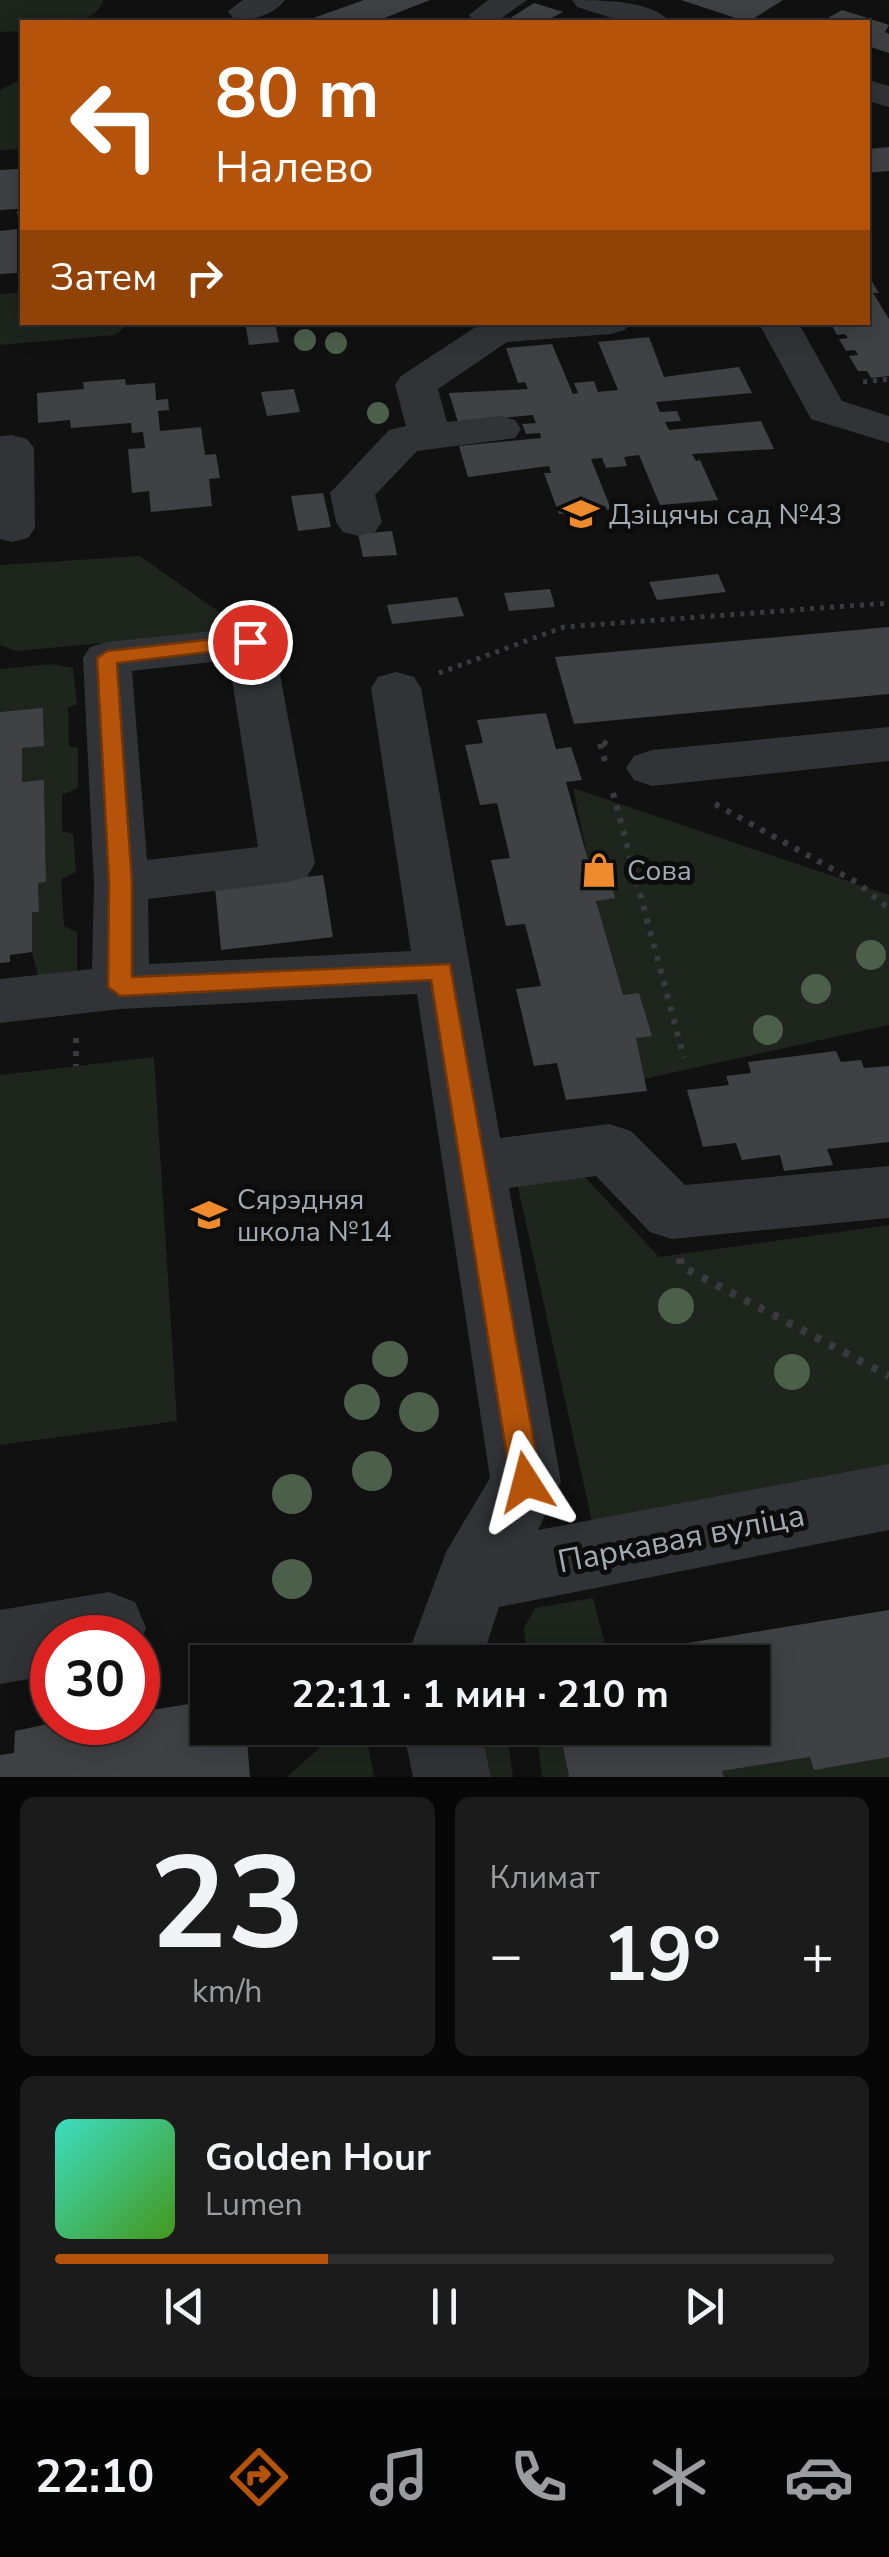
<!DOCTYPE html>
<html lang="ru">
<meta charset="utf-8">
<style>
:root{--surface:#0d0d0e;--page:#1b1b1c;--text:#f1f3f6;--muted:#9a9c9e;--line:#2d2d2e;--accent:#b45309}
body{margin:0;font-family:"Nunito Sans",sans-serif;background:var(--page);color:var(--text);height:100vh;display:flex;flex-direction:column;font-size:38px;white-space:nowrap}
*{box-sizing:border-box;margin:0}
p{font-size:32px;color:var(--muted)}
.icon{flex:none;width:55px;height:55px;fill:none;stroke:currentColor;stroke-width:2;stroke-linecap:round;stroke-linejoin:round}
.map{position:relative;height:1777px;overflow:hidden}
.details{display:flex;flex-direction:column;gap:20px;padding:20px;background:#070708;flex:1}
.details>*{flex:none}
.top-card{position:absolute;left:20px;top:20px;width:850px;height:305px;border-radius:0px;box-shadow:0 5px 25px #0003,0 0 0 2px var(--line);background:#b45309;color:#fff;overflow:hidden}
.speed{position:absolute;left:30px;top:1615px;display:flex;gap:20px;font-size:50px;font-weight:700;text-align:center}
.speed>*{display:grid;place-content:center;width:130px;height:130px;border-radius:50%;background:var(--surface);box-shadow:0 5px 25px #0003,0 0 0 2px var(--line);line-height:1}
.speed .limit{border:15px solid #d22;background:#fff;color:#111}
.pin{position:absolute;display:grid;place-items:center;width:85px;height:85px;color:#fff;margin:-42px;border:5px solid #fff;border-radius:50%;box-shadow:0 2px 10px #0007}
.me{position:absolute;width:110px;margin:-55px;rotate:351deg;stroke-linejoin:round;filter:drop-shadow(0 0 8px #0008)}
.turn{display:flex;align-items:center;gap:35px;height:210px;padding:0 30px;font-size:45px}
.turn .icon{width:130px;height:130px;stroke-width:2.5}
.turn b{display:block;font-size:70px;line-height:85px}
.then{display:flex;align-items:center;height:95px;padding:0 30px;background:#0003;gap:20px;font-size:38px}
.big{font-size:75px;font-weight:700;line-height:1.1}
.details .tile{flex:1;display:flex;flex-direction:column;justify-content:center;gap:15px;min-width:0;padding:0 35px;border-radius:15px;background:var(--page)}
.details .dial{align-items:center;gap:0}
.dial b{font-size:130px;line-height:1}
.song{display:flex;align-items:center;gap:30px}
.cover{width:120px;height:120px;border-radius:15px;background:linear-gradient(135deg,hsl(170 70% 55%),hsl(100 70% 35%))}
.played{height:10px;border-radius:5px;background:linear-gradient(90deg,var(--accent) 35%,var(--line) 35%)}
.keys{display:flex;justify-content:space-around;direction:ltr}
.heat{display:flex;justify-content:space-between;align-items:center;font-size:55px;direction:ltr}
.details .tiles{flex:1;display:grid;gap:20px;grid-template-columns:1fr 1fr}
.tile:last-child{grid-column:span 2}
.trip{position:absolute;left:190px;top:1645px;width:580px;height:100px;border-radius:0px;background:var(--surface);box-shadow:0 5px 25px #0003,0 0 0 2px var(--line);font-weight:700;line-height:100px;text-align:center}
.tab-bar{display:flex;height:160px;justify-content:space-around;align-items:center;background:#050506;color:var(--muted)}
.tab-bar .icon{width:70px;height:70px}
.tab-bar .current{color:var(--accent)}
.tab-bar b{font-size:45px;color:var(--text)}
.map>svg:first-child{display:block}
.green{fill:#1d251d}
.building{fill:#3f4145}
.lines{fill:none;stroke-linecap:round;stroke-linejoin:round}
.path-far3{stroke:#383a3e;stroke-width:4;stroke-dasharray:4 5;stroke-linecap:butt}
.path-far2{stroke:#383a3e;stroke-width:5;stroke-dasharray:4 6;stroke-linecap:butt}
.path-far1{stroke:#383a3e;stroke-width:6;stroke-dasharray:5 8;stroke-linecap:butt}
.path{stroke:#383a3e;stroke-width:8;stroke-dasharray:6 10;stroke-linecap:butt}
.minor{fill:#323337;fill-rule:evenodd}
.tree{fill:#4c5f4b}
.route{fill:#b45309;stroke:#753606;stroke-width:2.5}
.labels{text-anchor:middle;stroke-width:10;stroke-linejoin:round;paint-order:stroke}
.poi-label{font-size:28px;fill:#a2aab3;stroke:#0c0c0d;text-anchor:start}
.near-street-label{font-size:32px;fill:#a2aab3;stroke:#0c0c0d}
</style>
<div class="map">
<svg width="889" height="1777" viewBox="0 0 889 1777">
<rect width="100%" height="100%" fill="#111112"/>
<path class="green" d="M0 0H103V2C89 31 50 22 22 22V31L0 32Z
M22 79V149L0 150V90Z
M22 292V322L130 323 115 335 0 345V294Z
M140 556 245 630 16 651 0 645V565Z
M51 664 73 668 77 704 68 708 69 746 78 748V788L62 795V831L73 834 76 872 61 879 64 926 77 932V980L40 984 32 952V912L39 911 38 883 46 882 44 781 22 782V748L44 745 43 709 0 712V669Z
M573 788 889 895V1025L634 1081Z
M154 1057 177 1421 0 1445V1075Z
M575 1166 659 1257 889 1225V1505L598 1549 515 1174Z
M593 1598 608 1656 571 1662H528L524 1628 535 1608Z
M342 1728H365L374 1777H287Z
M470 1728H506L513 1777H478Z
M536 1728H559L569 1777H542Z
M810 1757H889V1777H724L722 1771Z"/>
<path class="building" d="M364 0H430L374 22H302Z
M681 0H783L748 22Z
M534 3 563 12 544 22H504Z
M842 10 889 25 885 32 889 34V53L868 46V22H821Z
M889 147V171L868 173V149Z
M18 169V209L0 210V170Z
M17 229V273L0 274V231Z
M868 275 879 293H873L889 319V376L871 378 867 371H858L849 356 858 355 855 350 846 351 839 339 848 338 845 334 837 335 830 322H868Z
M245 322H275L279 342 249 345Z
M649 337 664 377 739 367 752 393 656 402 660 412 677 411 681 421 665 422 669 430 761 421 774 449 692 454 696 461 700 460 718 500 660 505 639 455 624 457 627 466 606 468 602 458 591 459 611 509 559 514 544 473H551L549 466 468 477 459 446 541 438 540 433 526 434 522 424 536 423 533 415 458 422 449 393 528 389 525 382 518 383 506 348 552 344 573 394 578 393 574 383 594 381 598 392 618 390 598 342Z
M125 379 126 385 155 383 156 400 168 399 169 410 158 411 160 431 201 427 205 455 216 454 220 478 209 479 212 506 151 512 149 491 132 493 128 449 145 448 143 432 132 433 131 423 71 428 70 420 38 423 37 393 84 389 83 382Z
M294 389 300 412 267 416 261 392Z
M323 493 331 527 298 531 291 496Z
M392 531 397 555 363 557 358 534Z
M718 574 726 592 657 600 649 582Z
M550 589 555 607 509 611 504 593Z
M457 597 464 616 392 624 387 605Z
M889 627V694L574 724 555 657Z
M43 708 44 746 22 748V782L44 780 46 882 38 883 39 912H32V952L10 955V962L0 963V712Z
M546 713 556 749 571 747 582 780 566 782 589 863 604 862 615 898 596 901 623 995 639 993 652 1036 636 1038 647 1091 566 1100 557 1063 534 1066 516 989 541 986 525 924 506 926 491 860 510 858 497 803 480 805 465 745 483 743 477 720Z
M323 875 333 937 221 950 215 887Z
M836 1051 841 1062 861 1060 864 1068 889 1066V1142L827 1149 833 1165 784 1171 780 1155 742 1160 736 1143 703 1147 687 1090 729 1085 726 1076 751 1073 748 1062Z
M889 1610V1757L814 1770 810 1757 722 1771 724 1777H569L559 1728H752V1662L584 1660Z
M196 1703 197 1725 246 1728 250 1777H0V1755L14 1753 15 1731 57 1722H138V1712Z"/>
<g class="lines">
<path class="path-far3" d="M17 213H22"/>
<path class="path-far2" d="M863 382 889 379
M439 673 564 627 889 603"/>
<path class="path-far1" d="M605 761 599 740 612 747
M613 793 684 1058
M715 804 858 883 889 909
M76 1038V1066"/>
<path class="path" d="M680 1258 681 1266 889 1376"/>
<path class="minor" d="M243 0H285C274 15 250 22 233 18L228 11Z
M488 0H527L496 22H474L469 15Z
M572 0C599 0 653 0 670 22H624L577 7Z
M868 80 889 86V107L868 101Z
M483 322H631L625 330 611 334 507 342 438 389 447 422 500 416 515 420 521 429 515 438 417 451 375 495 382 522 375 532 359 536 343 532 336 522 330 493 389 430 406 426 395 385 401 376Z
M758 322H798L842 401 889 416V443L811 419Z
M12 435 27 439 34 448 35 528 28 538 12 542 0 539V436Z
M250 627 267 631 274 642 315 863 307 877 288 882 148 899 149 964 411 951 371 688 378 677 396 672 414 677 421 688 500 1138 609 1124 631 1131 685 1185 889 1166V1218L672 1239 650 1232 596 1176 509 1188 561 1482 538 1530 889 1464V1530L499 1607 481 1662H405L446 1552 490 1478 417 994 120 1009 0 1023V979L92 969 94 883 83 658 90 647 107 642ZM229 660 258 847 147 860 132 671Z
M889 727V761L652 786 634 780 626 768 634 756 652 750Z
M109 1592 135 1602 146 1628 138 1649V1638H52V1675L0 1684V1610Z
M403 1728H480L491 1777H413Z"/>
</g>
<g class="tree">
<circle cx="305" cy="340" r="11"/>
<circle cx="336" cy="343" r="11"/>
<circle cx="378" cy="413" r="11"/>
<circle cx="871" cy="955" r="15"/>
<circle cx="816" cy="989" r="15"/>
<circle cx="768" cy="1030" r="15"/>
<circle cx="676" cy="1306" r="18"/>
<circle cx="390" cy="1359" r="18"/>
<circle cx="792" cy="1372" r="18"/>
<circle cx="362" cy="1402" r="18"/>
<circle cx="419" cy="1412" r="20"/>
<circle cx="372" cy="1471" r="20"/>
<circle cx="292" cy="1494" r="20"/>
<circle cx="292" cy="1579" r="20"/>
</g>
<path class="route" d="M250 635 258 637V646L117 663 132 883V977L450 964 541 1482 536 1491 526 1495 516 1491 511 1482 431 980 120 996 108 987 109 883 97 658 107 651Z"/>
<defs>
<symbol id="school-bare" viewBox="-9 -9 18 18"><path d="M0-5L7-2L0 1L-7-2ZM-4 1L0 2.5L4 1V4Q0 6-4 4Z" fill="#ef8b2c" stroke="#0c0c0d" stroke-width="2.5" paint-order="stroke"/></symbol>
<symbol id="shop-bare" viewBox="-9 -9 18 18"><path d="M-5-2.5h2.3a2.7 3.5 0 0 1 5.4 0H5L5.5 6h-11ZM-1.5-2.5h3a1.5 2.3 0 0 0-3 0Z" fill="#ef8b2c" stroke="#0c0c0d" stroke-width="2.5" paint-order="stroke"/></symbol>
</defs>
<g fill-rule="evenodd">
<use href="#school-bare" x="556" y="489" width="50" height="50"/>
<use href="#shop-bare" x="574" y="845" width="50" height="50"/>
<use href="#school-bare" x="184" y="1190" width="50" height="50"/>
</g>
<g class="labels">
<g class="poi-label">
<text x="609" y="524">Дзіцячы сад №43</text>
<text x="627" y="880">Сова</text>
<text x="237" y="1209">Сярэдняя<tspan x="237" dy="32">школа №14</tspan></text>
</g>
<g class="near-street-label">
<text transform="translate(681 1538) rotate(-11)" y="11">Паркавая вуліца</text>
</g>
</g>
</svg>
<div class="speed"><div class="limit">30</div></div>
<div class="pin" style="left:250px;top:642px;background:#d93025"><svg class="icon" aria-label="arrive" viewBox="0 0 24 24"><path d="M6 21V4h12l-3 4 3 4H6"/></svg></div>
<svg class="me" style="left:526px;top:1482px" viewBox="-20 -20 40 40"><path d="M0-17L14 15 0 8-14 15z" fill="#b45309" stroke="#fff" stroke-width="4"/></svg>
<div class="trip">22:11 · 1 мин · 210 m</div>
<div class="top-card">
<div class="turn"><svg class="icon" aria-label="left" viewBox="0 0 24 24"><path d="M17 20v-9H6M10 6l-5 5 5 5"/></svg><div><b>80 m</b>Налево</div></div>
<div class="then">Затем<svg class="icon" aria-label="right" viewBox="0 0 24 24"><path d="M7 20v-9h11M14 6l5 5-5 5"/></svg></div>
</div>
</div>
<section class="details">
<div class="tiles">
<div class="tile dial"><b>23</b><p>km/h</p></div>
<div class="tile"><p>Климат</p>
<div class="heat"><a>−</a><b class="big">19°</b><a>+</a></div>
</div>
<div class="tile">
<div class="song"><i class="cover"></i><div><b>Golden Hour</b><p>Lumen</p></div></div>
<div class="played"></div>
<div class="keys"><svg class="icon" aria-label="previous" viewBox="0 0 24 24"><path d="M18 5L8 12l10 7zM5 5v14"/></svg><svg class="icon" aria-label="pause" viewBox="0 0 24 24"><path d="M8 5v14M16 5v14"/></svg><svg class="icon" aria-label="next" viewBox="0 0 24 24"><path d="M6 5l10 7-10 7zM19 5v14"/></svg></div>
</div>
</div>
</section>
<nav class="tab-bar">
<b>22:10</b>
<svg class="icon current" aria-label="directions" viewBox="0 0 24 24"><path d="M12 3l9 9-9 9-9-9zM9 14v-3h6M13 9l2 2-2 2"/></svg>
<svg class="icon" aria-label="music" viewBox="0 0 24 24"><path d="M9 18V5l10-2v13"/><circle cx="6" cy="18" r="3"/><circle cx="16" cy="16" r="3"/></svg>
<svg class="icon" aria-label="phone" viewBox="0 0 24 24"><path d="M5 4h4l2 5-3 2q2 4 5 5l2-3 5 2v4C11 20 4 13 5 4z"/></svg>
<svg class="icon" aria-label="climate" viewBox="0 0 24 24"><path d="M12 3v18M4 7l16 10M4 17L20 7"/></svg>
<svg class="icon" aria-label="car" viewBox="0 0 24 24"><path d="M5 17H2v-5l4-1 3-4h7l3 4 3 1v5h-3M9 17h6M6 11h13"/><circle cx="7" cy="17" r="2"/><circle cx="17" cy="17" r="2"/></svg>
</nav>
